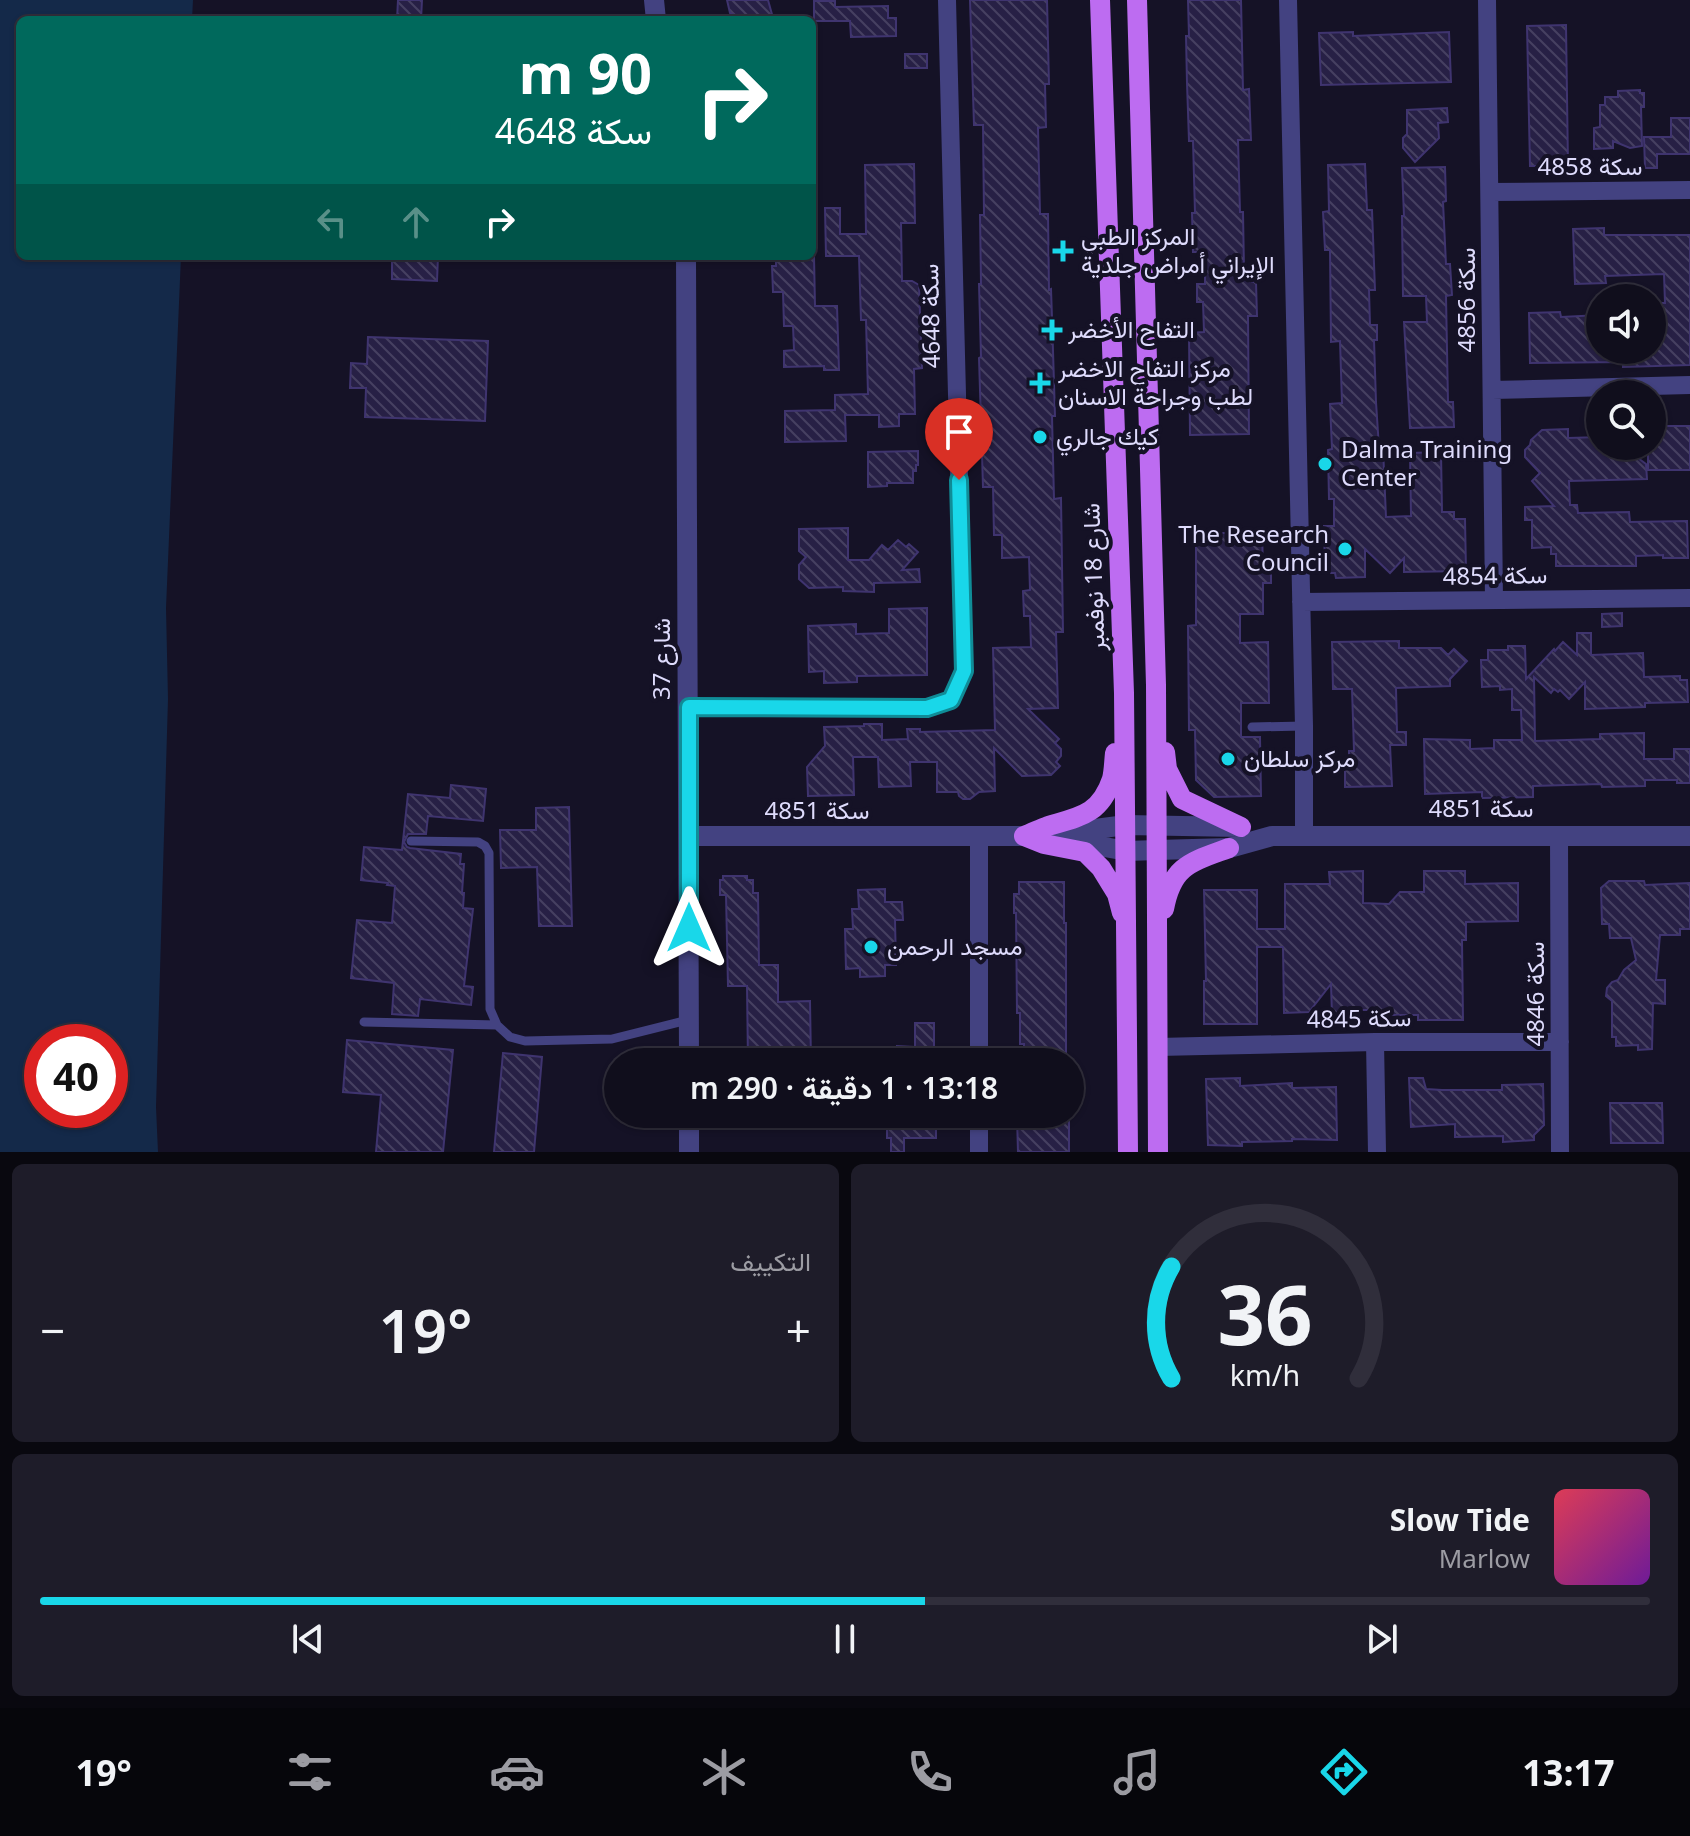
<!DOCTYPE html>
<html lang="ar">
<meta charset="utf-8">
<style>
:root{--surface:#100e1c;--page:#1e1c29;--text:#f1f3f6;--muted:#9c9ca3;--line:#302e3b;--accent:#19d7e9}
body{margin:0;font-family:"Noto Sans",Vazirmatn,sans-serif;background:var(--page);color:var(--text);direction:rtl;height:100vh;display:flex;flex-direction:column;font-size:30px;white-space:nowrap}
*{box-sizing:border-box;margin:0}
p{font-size:26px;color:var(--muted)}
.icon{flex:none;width:44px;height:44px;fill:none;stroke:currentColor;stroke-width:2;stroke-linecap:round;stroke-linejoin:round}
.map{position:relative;height:1152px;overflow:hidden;direction:ltr}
.drawer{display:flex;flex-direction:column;gap:12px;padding:12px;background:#09080f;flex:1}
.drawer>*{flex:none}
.banner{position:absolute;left:16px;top:16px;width:800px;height:244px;border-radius:12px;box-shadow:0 2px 6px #0004,0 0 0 2px var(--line);direction:rtl;background:#00695c;color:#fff;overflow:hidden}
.tools{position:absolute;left:1586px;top:284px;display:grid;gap:16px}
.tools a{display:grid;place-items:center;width:80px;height:80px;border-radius:50%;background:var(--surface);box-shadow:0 2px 6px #0004,0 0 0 2px var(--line);font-size:40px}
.speed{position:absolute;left:24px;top:1024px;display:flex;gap:16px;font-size:40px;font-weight:700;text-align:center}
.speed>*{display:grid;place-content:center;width:104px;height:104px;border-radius:50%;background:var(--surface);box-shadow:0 2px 6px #0004,0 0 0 2px var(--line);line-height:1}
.speed .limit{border:12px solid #d22;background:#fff;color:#111}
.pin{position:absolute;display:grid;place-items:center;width:68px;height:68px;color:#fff;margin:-82px -34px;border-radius:50% 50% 50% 0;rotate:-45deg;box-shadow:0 0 8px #0007}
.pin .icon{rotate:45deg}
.me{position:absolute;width:88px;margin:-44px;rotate:0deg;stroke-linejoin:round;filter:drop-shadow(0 0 6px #0008)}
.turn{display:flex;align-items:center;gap:28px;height:168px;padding:0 32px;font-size:36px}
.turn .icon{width:104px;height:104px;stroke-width:2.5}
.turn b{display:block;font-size:56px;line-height:68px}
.lanes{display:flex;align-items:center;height:76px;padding:0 32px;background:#0003;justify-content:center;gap:40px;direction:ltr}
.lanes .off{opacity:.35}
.big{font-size:60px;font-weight:600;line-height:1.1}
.drawer .widget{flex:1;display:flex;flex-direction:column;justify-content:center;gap:12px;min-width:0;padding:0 28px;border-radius:12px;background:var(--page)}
.drawer .dial{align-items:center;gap:0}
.dial svg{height:208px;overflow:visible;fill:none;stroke:var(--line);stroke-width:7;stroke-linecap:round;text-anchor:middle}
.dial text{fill:var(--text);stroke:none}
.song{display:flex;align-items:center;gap:24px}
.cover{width:96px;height:96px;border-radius:12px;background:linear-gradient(135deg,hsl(350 70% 55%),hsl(280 70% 35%))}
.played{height:8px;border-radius:4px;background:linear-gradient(90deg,var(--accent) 55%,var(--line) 55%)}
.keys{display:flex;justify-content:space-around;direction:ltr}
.heat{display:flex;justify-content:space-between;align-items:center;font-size:44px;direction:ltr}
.drawer .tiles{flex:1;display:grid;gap:12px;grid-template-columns:1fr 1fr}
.widget:last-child{grid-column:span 2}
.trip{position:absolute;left:604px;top:1048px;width:480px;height:80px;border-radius:40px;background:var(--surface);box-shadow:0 2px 6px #0004,0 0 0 2px var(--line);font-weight:600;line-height:80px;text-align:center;direction:rtl}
.dock{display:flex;height:128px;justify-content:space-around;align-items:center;background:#06060b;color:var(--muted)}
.dock .icon{width:56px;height:56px}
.dock .active{color:var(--accent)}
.dock b{font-size:36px;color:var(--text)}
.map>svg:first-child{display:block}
.water{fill:#142949;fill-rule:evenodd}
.building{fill:url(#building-back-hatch);stroke:#3f346f;stroke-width:2}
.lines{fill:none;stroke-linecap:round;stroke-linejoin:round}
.service{stroke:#434281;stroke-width:9}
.minor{stroke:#434281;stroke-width:18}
.tertiary{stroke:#434281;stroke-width:20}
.primary{stroke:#bd6cf1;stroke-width:20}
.route-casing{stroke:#108c97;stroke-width:20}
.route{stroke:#19d7e9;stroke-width:14}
.poi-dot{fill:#19d7e9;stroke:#151226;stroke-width:3}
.labels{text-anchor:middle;stroke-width:8;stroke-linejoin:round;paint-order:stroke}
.street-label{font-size:24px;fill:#dedbfc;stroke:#151226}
.poi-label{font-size:24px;fill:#dedbfc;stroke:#151226;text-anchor:start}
</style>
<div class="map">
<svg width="1690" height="1152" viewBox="0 0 1690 1152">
<defs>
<pattern id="building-back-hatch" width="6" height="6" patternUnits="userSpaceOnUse" patternTransform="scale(2)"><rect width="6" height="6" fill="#272045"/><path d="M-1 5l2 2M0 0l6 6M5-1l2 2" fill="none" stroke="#464061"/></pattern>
</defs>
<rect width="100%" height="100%" fill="#151226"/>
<path class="water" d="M0 0H193L192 20H20V256H181L166 608 168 699 156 1107 158 1152H0ZM42 1042H110V1110H42Z"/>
<path class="building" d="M398 0H422L421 20H397Z
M727 0H768L773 18 763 20H738L737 16 730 13Z
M970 0H1047L1049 84H1045L1046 127 1038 128 1040 214H1048L1049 290 1051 289 1052 318 1055 416H1052L1054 499 1061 498 1063 632H1056L1058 708 1028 709 1059 739 1055 743 1061 749V756L1056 762 1060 766 1051 775 1022 776 994 748 995 791 979 792 970 799H963L959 796 958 792H937V762H910L911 786 879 787 878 757H853L854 795 808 796 807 767 825 746 824 727 864 726V724H882V740L908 739 907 729H920V732L995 730 993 648 1031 647 1030 616H1024L1023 591 1030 590 1029 557 1002 558V535H994L993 487H983L979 358 981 357 979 284H981L980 215H984L983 125H974Z
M1188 0H1241L1243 90 1249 89 1251 140H1238L1240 212H1243L1244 270H1252V282H1256L1257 316H1248L1249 434 1190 435 1189 333 1204 332 1203 302H1197V284H1205V252H1193L1192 213H1195L1193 141H1189L1187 83 1186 36H1189Z
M814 1H835V7L888 6V18H896V36L851 37 850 21H814Z
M1566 25 1568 166H1530L1527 26Z
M1353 32V36L1449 32 1451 82 1321 85 1319 33Z
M905 54H927V68H905Z
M1640 90V93H1644V107H1641L1642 146 1630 148 1613 141V148L1594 149V128L1600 127V105H1605V97H1618V91Z
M1447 108 1448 122 1438 123 1439 138 1415 162 1403 148V138L1407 134V110Z
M1671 118H1690V154H1657V168H1645L1644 137H1671Z
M914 164 915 223H901L902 281H912L919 285 922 368 914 369 915 414H899V426L879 427V415H845L846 441 785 442V411L835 410V395L868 394 866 320H861L859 256H826L825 208H840V234H866L865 165Z
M1365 164 1367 210H1372L1375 290H1369L1370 325H1377V340H1374L1376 402 1379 448H1383L1386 517 1411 516 1410 453 1441 452 1442 512H1454V519H1465L1466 571 1404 572V558L1390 573 1365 549V577L1336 578 1335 573H1325L1324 526H1334V499H1329L1328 450 1332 449 1330 404 1342 403 1340 341 1331 342 1330 250H1325L1323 212 1329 211 1328 165Z
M1445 167 1446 201 1443 202 1446 264H1450L1452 295 1446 296 1448 402H1453L1454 427 1410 428 1404 322H1427L1426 296H1403L1402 216H1404L1402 168Z
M1604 228V235H1690V365L1623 367V362L1530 363 1529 313 1560 312 1561 317 1600 315V350H1652V303H1665L1664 274 1605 276 1606 283 1575 284 1573 229Z
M392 256H438L437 281 392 279Z
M776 256H814L815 306H837L839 370H824V366L784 367V351L794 350 793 326H784L783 292H773L772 266H776Z
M368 337 488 341 485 421 365 417 366 388H350L351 363 367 364Z
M1658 426H1690V470H1648V446H1652V436H1658Z
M1568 429V438L1600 437V446H1622L1646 464 1647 479 1569 481 1570 505H1577L1578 513 1629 512 1630 522 1687 521 1688 558H1663V555L1636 556V566H1556V554H1551V547L1532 548V520H1525V507L1554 506 1532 481 1540 473 1525 457V450L1530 445 1531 440 1542 430Z
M918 451V465H916V471H913V483H887V486L868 487V452Z
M848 528V560H869L882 545 888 550 898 540 906 547 909 544 918 552 902 570 919 569 920 582 874 583V592L843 591V587L809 588 799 579V565L806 557 799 551V529Z
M1196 533H1262L1263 565H1271V583H1263V614H1240V643L1268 642 1269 703H1241V737H1260L1261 796 1214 797 1196 780 1195 730H1189L1188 626 1196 625Z
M927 608V675L857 676V682L824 683V671L809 672 808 626 856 624V634L889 633V609Z
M1622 613V626L1602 627V614Z
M1577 633H1591V655L1643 653 1644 677 1680 676V680H1687L1688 702 1645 703V707L1585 709V682L1569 699 1560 690 1558 692 1554 689 1551 693 1534 677 1535 741 1600 739V734L1644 733V759H1674V749H1690V783H1677V780H1645V786L1602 787 1601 784 1533 786V797L1482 798V792L1425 794 1424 739 1470 740V749L1494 748V740H1522L1521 710H1512V689L1500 690V686L1482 687 1481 660H1488V650H1508V646H1525L1526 679 1554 649 1555 651 1563 642 1577 655Z
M1399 641V648H1441L1448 655 1454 649 1467 661 1450 679V686L1396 688 1397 732H1406V745H1390L1392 786 1345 787V764H1349V751H1354L1352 689H1333L1332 642Z
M451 785 486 789 483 821 428 816 426 834H408L404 842 407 847 410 848 461 854 460 864H464L462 893H464L463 908 473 909 464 986 473 987 471 1005 420 999 418 1016 392 1014 394 983 351 978 357 920 392 923 395 886 387 885 388 883 361 880 364 847 402 850 408 794 450 798Z
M569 807 572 926H539L537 867 501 868 500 830H536V808Z
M1363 871V903L1389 904 1400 892H1424V871H1465V884L1518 883V921L1466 922V940H1462L1463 1020H1418V1015H1375V1010H1348V1015H1332L1331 984 1309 1012 1284 1013 1283 947H1257V1024H1204V981H1206L1204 890H1257V929H1285V884H1330L1329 872Z
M723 876H747V880H753V893H758L759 965H778V1002L810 1001 811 1062H748L747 986H728L726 895H720V880H723Z
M1609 881H1644L1645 885 1690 883V929H1680V935H1660L1656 980H1665V1004L1653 1003 1652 1049 1638 1050V1045L1616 1046V1037H1612V1001L1606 996 1607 988 1612 982 1618 980 1624 970 1636 960 1631 938H1610L1609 924H1602L1601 888Z
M1019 882H1064V923H1066V1059L1024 1060V1044H1020V1013H1017L1016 913H1014V894H1019Z
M885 889V902H902L903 920H895L896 965H885V976L860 977V968L846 969 845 929H853L852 909H859L858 890Z
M915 1023H934V1062H897V1046L915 1047Z
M347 1040 453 1050 443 1152H376L381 1095 343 1092Z
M503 1053 542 1057 534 1152H494Z
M1240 1078V1086L1292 1083V1088L1336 1087 1337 1140 1292 1139V1141L1242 1142V1146L1208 1145 1206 1079Z
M1409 1078H1423L1426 1089 1442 1090H1502V1085L1543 1084 1544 1125 1534 1135V1140L1503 1142V1136L1455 1137V1124L1411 1127Z
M1610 1103H1662L1663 1143H1611Z
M887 1114H936V1138H904V1152H891V1138H887Z
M1069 1116V1152H1018L1017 1117Z"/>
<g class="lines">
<path class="service" d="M1252 727 1304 726
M411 841 478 842 485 846 489 853 490 1009 497 1025 510 1037 525 1041 612 1039 688 1020
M364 1022 497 1025"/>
<path class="minor" d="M1288 0 1304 726V836
M1487 0 1494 600
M1490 192 1690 190
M1492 390 1690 385
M1301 602 1690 598
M689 707 927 708 951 700 964 671 947 0
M1559 835 1560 1152
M979 837V1062
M1375 1042 1377 1152
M1158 1047 1375 1042H1560
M979 1114V1152"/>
<path class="tertiary" d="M654 0 656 20
M686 256 689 1062
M689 836H1041L1126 825 1240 827
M1065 840 1127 851 1157 850 1229 848 1272 836H1690
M689 1114V1152"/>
<path class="primary" d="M1100 0 1124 693 1128 1152
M1137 0 1156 685 1158 1152
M1165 752 1167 769 1182 799 1241 827
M1024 836C1032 833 1040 829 1048 826 1079 817 1100 815 1112 779 1114 771 1114 762 1115 753
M1024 836 1044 844 1085 852 1101 868 1117 894 1122 913
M1164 909C1172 865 1191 862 1229 848"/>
</g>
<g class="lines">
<defs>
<path id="route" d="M689 928V707L927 708 951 700 964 671 959 480"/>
</defs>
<use href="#route" class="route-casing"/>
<use href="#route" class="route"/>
</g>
<g class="poi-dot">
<path d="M1059 239h8v8h8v8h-8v8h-8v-8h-8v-8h8z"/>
<path d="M1048 318h8v8h8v8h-8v8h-8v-8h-8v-8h8z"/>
<path d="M1036 371h8v8h8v8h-8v8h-8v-8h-8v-8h8z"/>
<circle cx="1040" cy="437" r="8"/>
<circle cx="1325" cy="464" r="8"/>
<circle cx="1345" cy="549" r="8"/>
<circle cx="1228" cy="759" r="8"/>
<circle cx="871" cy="947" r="8"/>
</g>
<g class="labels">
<g class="street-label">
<text x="1590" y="175">سكة 4858</text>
<text transform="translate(1467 300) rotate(-90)" y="8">سكة 4856</text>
<text transform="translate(931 316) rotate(-91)" y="8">سكة 4648</text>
<text transform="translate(1495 576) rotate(-1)" y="8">سكة 4854</text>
<text transform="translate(1094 577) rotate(-92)" y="8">شارع 18 نوفمبر</text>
<text transform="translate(662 659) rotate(-90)" y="8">شارع 37</text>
<text x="1481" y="817">سكة 4851</text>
<text x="817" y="819">سكة 4851</text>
<text transform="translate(1536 994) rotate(-90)" y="8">سكة 4846</text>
<text transform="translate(1359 1019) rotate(-1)" y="8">سكة 4845</text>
</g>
<g class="poi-label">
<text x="1081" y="245">المركز الطبي<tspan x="1081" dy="28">الإيراني أمراض جلدية</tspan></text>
<text x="1068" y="338">التفاح الأخضر</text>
<text x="1058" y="377">مركز التفاح الاخضر<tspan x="1058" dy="28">لطب وجراحة الاسنان</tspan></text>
<text x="1056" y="445">كيك جالري</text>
<text x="1341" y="458">Dalma Training<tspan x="1341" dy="28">Center</tspan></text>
<text x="1329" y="543" text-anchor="end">The Research<tspan x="1329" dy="28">Council</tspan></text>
<text x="1244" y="767">مركز سلطان</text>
<text x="887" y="955">مسجد الرحمن</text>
</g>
</g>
</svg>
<div class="tools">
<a><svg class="icon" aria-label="sound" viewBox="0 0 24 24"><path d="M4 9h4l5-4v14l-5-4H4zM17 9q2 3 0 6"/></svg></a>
<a><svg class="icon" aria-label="search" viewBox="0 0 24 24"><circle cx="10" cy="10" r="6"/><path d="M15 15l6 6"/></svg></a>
</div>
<div class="speed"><div class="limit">40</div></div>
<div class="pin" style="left:959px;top:480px;background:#d93025"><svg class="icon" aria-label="arrive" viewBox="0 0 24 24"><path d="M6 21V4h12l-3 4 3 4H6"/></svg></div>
<svg class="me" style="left:689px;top:928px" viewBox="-20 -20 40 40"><path d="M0-17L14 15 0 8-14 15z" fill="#19d7e9" stroke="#fff" stroke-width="4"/></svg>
<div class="trip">13:18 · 1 دقيقة · 290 m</div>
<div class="banner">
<div class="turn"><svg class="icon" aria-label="right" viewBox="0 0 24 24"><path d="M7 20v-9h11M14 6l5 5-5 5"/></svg><div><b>90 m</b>سكة 4648</div></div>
<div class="lanes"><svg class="icon off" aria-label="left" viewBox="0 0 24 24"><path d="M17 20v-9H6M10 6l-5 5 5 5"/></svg><svg class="icon off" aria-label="ahead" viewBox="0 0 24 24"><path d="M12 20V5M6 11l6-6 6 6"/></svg><svg class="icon" aria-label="right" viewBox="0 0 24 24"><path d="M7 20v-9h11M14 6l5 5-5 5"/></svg></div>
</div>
</div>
<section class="drawer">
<div class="tiles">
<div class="widget dial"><svg viewBox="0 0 100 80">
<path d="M14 69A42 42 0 1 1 86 69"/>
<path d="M14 69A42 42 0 0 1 14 26" stroke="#19d7e9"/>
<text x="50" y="56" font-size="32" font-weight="700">36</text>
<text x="50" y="72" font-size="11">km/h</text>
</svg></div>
<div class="widget"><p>التكييف</p>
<div class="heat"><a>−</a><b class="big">19°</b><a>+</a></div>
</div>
<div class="widget">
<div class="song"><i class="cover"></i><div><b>Slow Tide</b><p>Marlow</p></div></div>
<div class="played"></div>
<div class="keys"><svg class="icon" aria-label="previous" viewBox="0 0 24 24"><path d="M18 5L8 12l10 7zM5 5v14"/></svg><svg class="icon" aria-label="pause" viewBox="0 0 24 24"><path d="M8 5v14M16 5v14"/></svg><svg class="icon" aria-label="next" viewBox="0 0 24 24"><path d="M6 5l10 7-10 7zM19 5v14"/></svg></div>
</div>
</div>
</section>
<nav class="dock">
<b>13:17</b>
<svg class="icon active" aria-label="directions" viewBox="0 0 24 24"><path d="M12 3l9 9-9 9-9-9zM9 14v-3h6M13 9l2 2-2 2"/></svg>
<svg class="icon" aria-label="music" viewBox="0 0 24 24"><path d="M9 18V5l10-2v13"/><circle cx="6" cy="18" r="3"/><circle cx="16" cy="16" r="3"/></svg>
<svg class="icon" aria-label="phone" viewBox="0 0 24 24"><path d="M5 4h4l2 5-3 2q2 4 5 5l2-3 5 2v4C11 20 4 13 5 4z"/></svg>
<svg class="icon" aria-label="climate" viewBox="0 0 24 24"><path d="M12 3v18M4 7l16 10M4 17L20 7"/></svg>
<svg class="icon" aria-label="car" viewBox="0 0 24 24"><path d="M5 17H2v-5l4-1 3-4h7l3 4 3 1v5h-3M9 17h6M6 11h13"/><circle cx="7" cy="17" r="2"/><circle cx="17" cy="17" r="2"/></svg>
<svg class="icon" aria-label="filters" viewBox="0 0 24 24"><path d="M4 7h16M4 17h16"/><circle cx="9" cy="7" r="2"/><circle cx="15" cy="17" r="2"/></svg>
<b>19°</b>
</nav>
